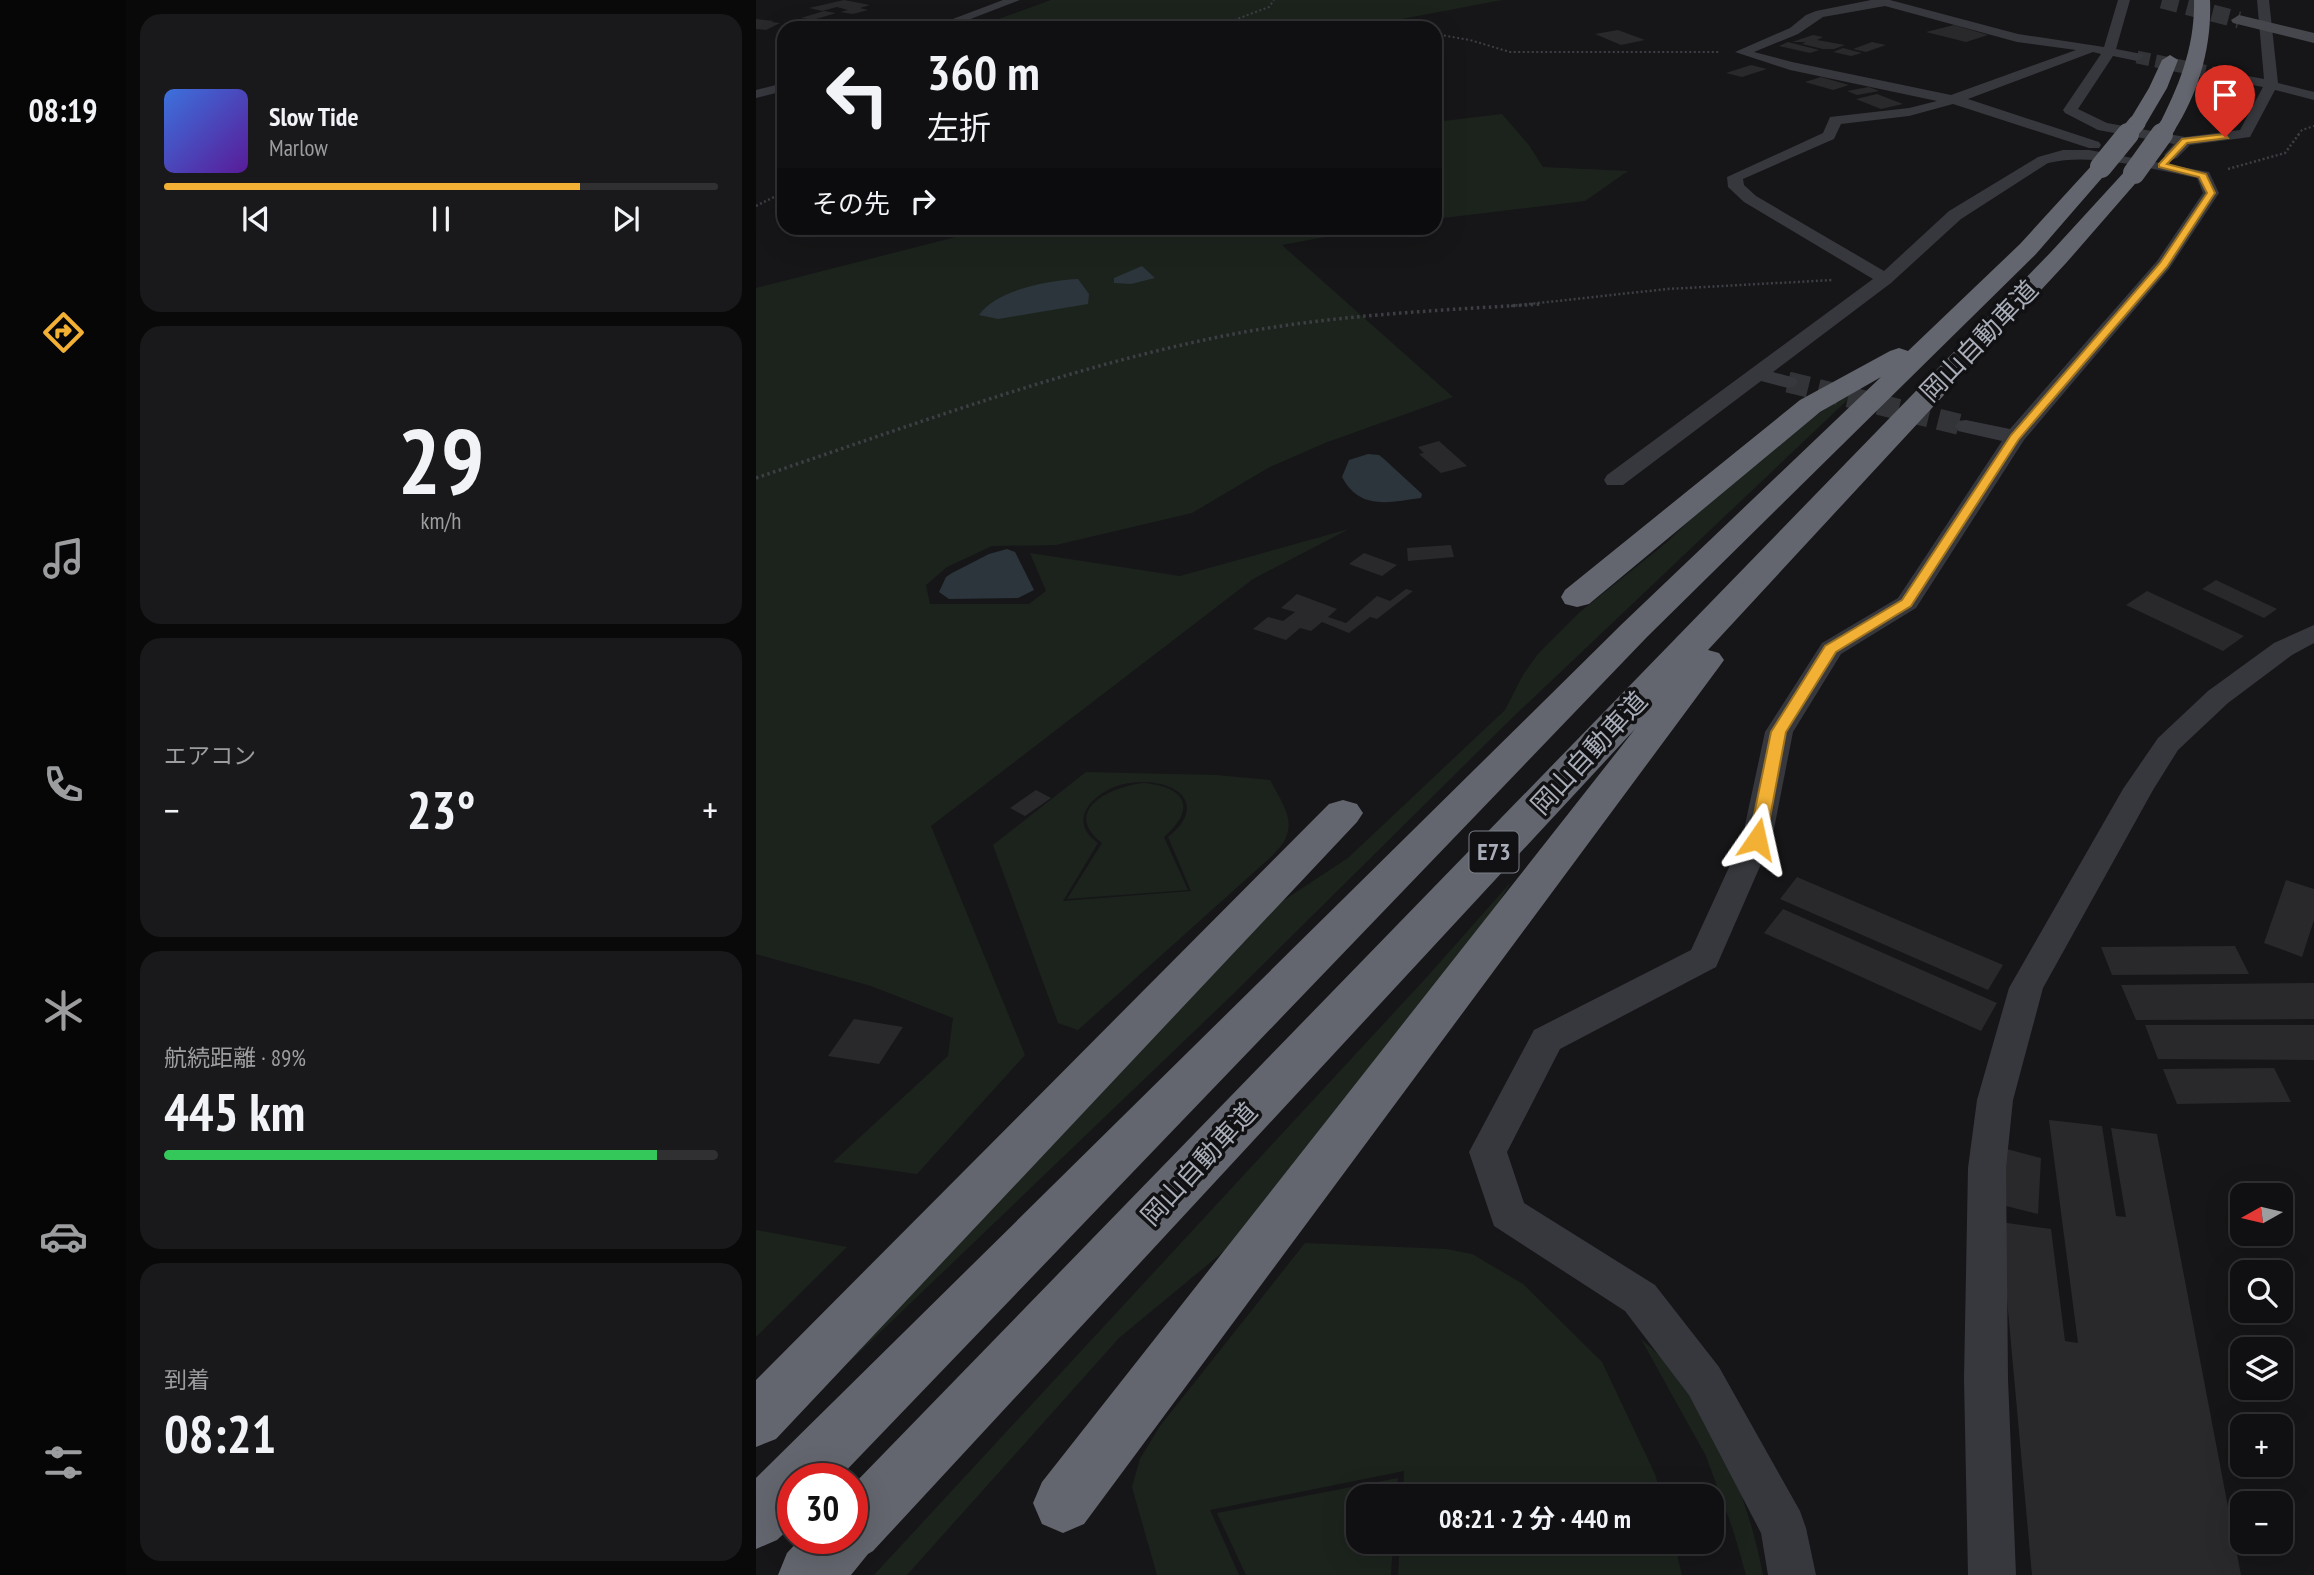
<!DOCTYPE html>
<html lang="ja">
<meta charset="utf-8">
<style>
:root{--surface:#101012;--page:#19191b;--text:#f1f3f6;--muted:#9c9d9f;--line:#303032;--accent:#f2b134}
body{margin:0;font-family:"PT Sans Narrow","Noto Sans JP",sans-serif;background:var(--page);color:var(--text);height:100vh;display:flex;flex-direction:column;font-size:26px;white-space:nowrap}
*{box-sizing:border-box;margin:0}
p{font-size:23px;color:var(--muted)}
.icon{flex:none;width:38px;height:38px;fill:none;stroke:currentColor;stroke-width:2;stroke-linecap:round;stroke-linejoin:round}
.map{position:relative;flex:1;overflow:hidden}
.side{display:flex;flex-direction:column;gap:14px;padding:14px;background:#09090a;width:630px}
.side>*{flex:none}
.guide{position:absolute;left:21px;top:21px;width:665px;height:214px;border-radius:21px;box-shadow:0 7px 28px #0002,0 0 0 2px var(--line);background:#101012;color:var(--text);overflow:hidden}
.needle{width:46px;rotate:262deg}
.fabs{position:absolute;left:1474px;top:1183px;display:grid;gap:14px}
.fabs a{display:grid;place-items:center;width:63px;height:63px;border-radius:14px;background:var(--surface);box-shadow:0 7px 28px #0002,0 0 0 2px var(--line);font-size:35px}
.speed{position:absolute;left:21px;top:1463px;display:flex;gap:14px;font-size:35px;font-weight:700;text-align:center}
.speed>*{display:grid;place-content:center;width:91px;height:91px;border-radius:50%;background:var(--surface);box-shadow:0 7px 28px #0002,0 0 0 2px var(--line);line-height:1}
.speed .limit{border:10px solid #d22;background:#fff;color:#111}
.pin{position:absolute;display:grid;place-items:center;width:60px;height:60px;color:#fff;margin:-72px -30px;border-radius:50% 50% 50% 0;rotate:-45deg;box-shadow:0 0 7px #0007}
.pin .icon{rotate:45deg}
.me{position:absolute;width:77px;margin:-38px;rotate:11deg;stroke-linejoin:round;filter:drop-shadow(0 0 5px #0008)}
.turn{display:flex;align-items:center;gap:24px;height:147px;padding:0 35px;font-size:32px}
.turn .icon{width:91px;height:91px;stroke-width:2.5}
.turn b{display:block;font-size:49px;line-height:60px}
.then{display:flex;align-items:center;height:66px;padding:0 35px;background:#0003;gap:14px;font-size:26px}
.big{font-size:52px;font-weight:700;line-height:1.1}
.side .widget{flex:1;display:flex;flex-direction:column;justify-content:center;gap:10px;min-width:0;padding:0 24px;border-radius:21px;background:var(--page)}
.side .dial{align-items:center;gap:0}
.dial b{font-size:91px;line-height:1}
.song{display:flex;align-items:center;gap:21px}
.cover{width:84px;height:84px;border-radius:10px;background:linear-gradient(135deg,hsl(220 70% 55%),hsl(270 70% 35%))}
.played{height:7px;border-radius:4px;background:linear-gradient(90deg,var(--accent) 75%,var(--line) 75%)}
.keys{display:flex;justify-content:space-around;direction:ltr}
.heat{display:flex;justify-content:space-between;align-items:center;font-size:38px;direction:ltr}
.charge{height:10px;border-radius:5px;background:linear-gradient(90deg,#34c759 89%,var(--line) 0)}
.trip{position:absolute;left:590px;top:1484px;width:378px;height:70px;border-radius:21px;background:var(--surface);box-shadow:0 7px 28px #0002,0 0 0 2px var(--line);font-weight:700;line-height:70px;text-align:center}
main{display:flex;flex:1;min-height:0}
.tabs{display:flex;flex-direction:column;width:126px;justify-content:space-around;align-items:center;background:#060607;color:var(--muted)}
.tabs .icon{width:49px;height:49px}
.tabs .current{color:var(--accent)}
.tabs b{font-size:32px;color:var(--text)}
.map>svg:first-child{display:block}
.green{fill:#1c231d;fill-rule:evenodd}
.water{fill:#2c353c}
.building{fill:#29292c}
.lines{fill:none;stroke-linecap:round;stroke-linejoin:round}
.street-tunnel-far1{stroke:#333438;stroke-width:13;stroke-dasharray:13 6;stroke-linecap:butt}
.street-tunnel{stroke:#333438;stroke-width:21;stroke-dasharray:21 10;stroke-linecap:butt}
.secondary-tunnel{stroke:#333438;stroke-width:17;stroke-dasharray:17 9;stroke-linecap:butt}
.path-far2{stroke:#3d3f44;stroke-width:2;stroke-dasharray:2 2.5;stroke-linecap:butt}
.path-far1{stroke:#3d3f44;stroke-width:2.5;stroke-dasharray:2 2.5;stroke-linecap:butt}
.path{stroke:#3d3f44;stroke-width:3.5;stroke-dasharray:2.5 3.5;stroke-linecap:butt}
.street{fill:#37383d;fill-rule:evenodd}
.secondary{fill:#45474d;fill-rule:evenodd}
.highway{fill:#63666e;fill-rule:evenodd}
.highway-bridge-far1{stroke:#63666e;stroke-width:17}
.highway-bridge{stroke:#63666e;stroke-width:22}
.route{fill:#f2b134;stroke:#9d7322;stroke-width:2}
.labels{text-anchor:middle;stroke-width:7;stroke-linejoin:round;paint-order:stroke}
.shield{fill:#111113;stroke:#7b7e86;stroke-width:2}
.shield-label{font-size:24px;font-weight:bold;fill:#a8adb8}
.street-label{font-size:26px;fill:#a8adb8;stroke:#111113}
</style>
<main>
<nav class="tabs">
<b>08:19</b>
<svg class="icon current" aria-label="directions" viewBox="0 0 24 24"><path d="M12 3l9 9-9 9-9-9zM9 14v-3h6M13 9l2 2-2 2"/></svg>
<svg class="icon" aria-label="music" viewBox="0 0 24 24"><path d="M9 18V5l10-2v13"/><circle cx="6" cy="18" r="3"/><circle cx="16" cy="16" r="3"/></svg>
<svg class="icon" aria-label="phone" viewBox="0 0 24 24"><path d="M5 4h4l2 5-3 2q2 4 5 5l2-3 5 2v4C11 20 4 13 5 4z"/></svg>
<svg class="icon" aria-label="climate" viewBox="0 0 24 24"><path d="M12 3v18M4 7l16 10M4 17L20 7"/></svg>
<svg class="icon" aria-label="car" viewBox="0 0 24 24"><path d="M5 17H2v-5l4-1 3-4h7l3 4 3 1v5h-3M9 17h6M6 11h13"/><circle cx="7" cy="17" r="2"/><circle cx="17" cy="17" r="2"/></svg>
<svg class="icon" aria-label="filters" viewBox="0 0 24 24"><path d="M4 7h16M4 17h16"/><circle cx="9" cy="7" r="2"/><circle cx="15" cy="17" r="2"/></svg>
</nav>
<section class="side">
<div class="widget">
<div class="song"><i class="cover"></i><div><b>Slow Tide</b><p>Marlow</p></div></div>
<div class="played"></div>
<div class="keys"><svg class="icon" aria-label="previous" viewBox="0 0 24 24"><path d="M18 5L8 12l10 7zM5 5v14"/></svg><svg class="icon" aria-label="pause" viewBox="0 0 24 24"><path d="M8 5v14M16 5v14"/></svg><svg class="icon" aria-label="next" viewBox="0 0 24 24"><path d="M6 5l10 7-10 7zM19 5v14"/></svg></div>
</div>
<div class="widget dial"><b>29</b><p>km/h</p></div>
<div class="widget"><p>エアコン</p>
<div class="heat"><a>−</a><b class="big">23°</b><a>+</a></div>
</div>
<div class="widget"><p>航続距離 · 89%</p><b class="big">445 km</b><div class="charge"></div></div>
<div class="widget"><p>到着</p><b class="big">08:21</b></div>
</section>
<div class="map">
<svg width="1558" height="1575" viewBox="0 0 1558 1575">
<rect width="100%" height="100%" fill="#161618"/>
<path class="green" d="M295 0H746L598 28H218Z
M746 114 772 144 787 167 872 171 829 201 679 219V122Z
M235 228H618L526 245 697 397 569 443 512 468 436 513 300 545 236 546 191 567 170 585 174 604H273L290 591 274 553 424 576 593 529 497 579 175 826 269 1055 161 1174 77 1162 192 1056 197 1018 115 986 0 954V288Z
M1105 385 1104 388 754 720 476 995 89 1366 516 908 592 858 749 710 767 675 782 654 824 612 910 543 957 498 1040 429Z
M330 772 460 775 514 780C530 810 545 827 517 855L322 1030 302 1023 237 845ZM390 782C430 784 447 810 412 837L435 891 307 901 342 843C313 823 332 798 358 787 368 783 379 782 390 782Z
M388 783C430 787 441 808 408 837L432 890 311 899 346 843C304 810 356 786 388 783Z
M755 882 743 902 473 1247 363 1338 151 1575H118L670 978Z
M0 1230 91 1247 0 1337Z
M549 1243 690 1249 716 1254 767 1284 846 1362 899 1474 905 1496H647L648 1471 454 1510 483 1575H401L376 1487 384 1459 404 1426Z
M885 1339C952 1394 991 1491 1007 1575H990L978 1533 950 1456Z
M642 1478 640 1496H602V1542H637L635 1575H490L461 1513Z
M644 1542H918L926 1575H642Z"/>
<path class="water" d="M386 266 399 278 375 284 358 283V278Z
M322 279 333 294 332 304 242 319 223 315C240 290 294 280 322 279Z
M612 454 623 455 628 459 666 494 665 498C634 502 604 511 586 477L593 460Z
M251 549 259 552 278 590 262 598 193 599 183 592 190 577 196 573 233 554Z"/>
<path class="building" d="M88 0 114 5 104 8 112 10 97 14 84 12 92 10 81 7 66 11 53 8Z
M68 11 80 13 57 20 45 18Z
M0 19 18 21 15 22 24 23 10 30 0 29Z
M1198 25 1232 35 1210 42 1170 32Z
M862 30 889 40 865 45 839 34Z
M1057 35 1067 37 1061 40 1089 45 1078 49H1067L1046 44 1050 42H1036Z
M1032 42 1063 50 1054 53 1023 46Z
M1116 42 1130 45 1110 52 1097 49Z
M1087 48 1106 53 1095 56 1077 52Z
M995 65 1011 69 986 77 970 73Z
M1065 77 1093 85 1077 90 1049 82Z
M1113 87 1123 91 1101 95 1091 91Z
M1121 94 1147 104 1125 109 1100 99Z
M683 441 711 466 685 473 663 454 668 453 662 447Z
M695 545 698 557 652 561 651 548Z
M608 553 641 565 626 576 593 564Z
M1460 580 1521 609 1508 618 1446 589Z
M650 589 657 591 621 619 614 617 593 633 566 622 555 631 544 628 530 640 497 629 512 617 527 621 539 612 525 608 541 594 581 609 572 617 590 623 621 596 634 601Z
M1391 591 1488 636 1467 651 1370 605Z
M280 790 295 798 269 816 254 808Z
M1041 877 1247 965 1232 990 1024 899Z
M1530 880 1558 889V920L1546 957 1508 943Z
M1027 909 1241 1003 1225 1031 1008 933Z
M1479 946 1493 974 1356 975 1345 947Z
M1558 983V1019L1380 1020 1365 985Z
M98 1019 147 1027 123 1064 72 1056Z
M1389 1025H1558V1060L1402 1059Z
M1518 1068 1535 1102 1421 1104 1407 1069Z
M1293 1120 1346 1126 1360 1216 1370 1217 1355 1128 1401 1134 1485 1575H1276L1244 1222 1295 1229 1309 1341 1322 1343Z
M1247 1148 1285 1158 1282 1214 1242 1204Z"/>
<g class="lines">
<path class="street-tunnel-far1" d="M1381 57 1481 78"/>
<path class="street-tunnel" d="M1032 382 1210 426"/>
<path class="secondary-tunnel" d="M1406 0 1483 20"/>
<path class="path-far2" d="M457 28 513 7 518 0
M679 34 714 40 754 52H963
M1542 135 1546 130 1558 126"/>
<path class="path-far1" d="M1472 169 1529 153 1543 134
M0 206 28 192
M755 306 911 289 1077 280"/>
<path class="path" d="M0 478C145 429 290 375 439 342 553 316 670 311 786 304"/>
<path class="street" d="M247 0H264L191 28H173Z
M1115 0H1134L1262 34 1348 47 1362 0H1374L1360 49 1386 54 1387 57 1381 61 1357 56 1322 109 1351 123 1429 137 1484 130 1507 87 1476 81 1474 78 1481 74 1508 79 1501 0H1513L1522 83 1558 92V100L1519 90 1494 137 1434 145 1421 158 1416 160 1408 155 1418 144 1342 130 1309 113 1307 110 1345 54 1337 52 1212 99 1343 142 1345 145 1343 148H1333L1197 104 1153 116 1085 124 1078 139 987 179 988 185 1000 196 1128 271 1193 211 1282 157 1307 150H1333L1453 172 1463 193 1413 269 1268 440 1160 608 1085 654 1037 732 1016 839 960 967 804 1049 751 1152 768 1203 899 1285 963 1367 1044 1511 1050 1528 1060 1575H1012L1005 1533 933 1395 869 1311 738 1226 713 1152 778 1030 935 950 986 839 1009 732 1066 643 1142 598 1246 441 1202 431 1199 426 1202 421 1210 420 1254 429 1401 261 1447 193 1441 178C1396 169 1337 152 1292 163L1205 219 1135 283 1017 372 1039 378 1042 382 1039 386 1032 388 1005 381 867 485H851L848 480 851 475 1117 279 988 202 972 187 971 177 1067 133 1074 117 1153 108 1181 101 1034 70 979 52 1034 28 1050 15 1060 11ZM1129 6 1261 42 1320 50 1195 95 1036 62 998 52 1042 34 1067 17Z
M28 83V91L0 98V90Z
M1558 625V643L1536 655 1472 703 1422 750 1397 790 1287 988 1257 1100 1250 1168 1252 1379 1260 1575H1212L1208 1379 1212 1168 1221 1100 1253 988 1367 789 1402 738 1452 691 1518 643Z"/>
<path class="secondary" d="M1483 15 1558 33V43L1477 23 1475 20Z"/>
<path class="highway" d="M1438 0H1454C1456 45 1443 93 1418 131L1411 133 1402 127C1423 86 1439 47 1438 0Z
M1414 55 1422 60 1411 88 1388 127H1374L1372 123 1393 88 1406 60Z
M1345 161 1352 163 1355 167 1352 171 1280 254 891 637 82 1479H37V1525L21 1540 0 1549V1478L867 623 1125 377 1064 412 833 604 821 607 809 604 805 597 809 590 1044 400 1134 351 1143 348 1152 351 1264 244 1338 163Z
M1378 167 1385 169 1388 173 1385 177 1311 262 952 650 963 653 968 660 963 667 328 1524 307 1533 286 1524 277 1503 286 1482 879 729 117 1551 112 1554 95 1575H22L31 1553 45 1538H96V1486L1295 252 1371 169Z
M587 800 601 804 607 813 601 822 20 1439 0 1447V1380L573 804Z"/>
<path class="highway-bridge-far1" d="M1371 135 1381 123
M1405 135 1411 127"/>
<path class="highway-bridge" d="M1345 167 1372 134
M1378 173 1406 134"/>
</g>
<path class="route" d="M1469 134 1472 138 1431 143 1411 164 1450 174 1459 193 1411 267 1263 439 1155 606 1080 652 1030 732 1010 839 1001 845 995 843 993 839 1015 732 1069 646 1146 600 1255 435 1404 263 1451 193 1443 177 1403 167V164L1426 139Z"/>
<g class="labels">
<rect class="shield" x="713.5" y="831.5" width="49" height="41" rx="5"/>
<g class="shield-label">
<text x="738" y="860">E73</text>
</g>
<g class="street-label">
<text transform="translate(1223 341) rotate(-46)" y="9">岡山自動車道</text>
<text transform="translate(833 753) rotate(-47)" y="9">岡山自動車道</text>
<text transform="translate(443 1164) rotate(-47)" y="9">岡山自動車道</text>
</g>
</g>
</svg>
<div class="fabs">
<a><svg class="needle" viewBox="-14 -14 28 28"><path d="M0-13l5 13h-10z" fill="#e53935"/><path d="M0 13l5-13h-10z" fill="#9c9d9f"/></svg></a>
<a><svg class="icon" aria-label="search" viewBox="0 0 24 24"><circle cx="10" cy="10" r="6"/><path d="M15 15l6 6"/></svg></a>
<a><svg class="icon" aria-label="layers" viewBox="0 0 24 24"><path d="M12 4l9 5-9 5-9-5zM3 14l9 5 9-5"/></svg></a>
<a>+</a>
<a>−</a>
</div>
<div class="speed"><div class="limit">30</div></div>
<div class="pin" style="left:1469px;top:137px;background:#d93025"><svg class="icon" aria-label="arrive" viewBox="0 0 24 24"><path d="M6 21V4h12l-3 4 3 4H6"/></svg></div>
<svg class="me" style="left:1001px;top:839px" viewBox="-20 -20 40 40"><path d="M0-17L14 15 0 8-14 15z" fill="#f2b134" stroke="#fff" stroke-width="4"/></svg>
<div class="trip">08:21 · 2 分 · 440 m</div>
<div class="guide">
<div class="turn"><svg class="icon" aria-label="left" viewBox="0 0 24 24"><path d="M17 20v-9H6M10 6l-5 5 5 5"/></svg><div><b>360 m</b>左折</div></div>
<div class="then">その先<svg class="icon" aria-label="right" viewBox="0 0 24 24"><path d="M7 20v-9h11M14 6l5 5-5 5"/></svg></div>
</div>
</div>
</main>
